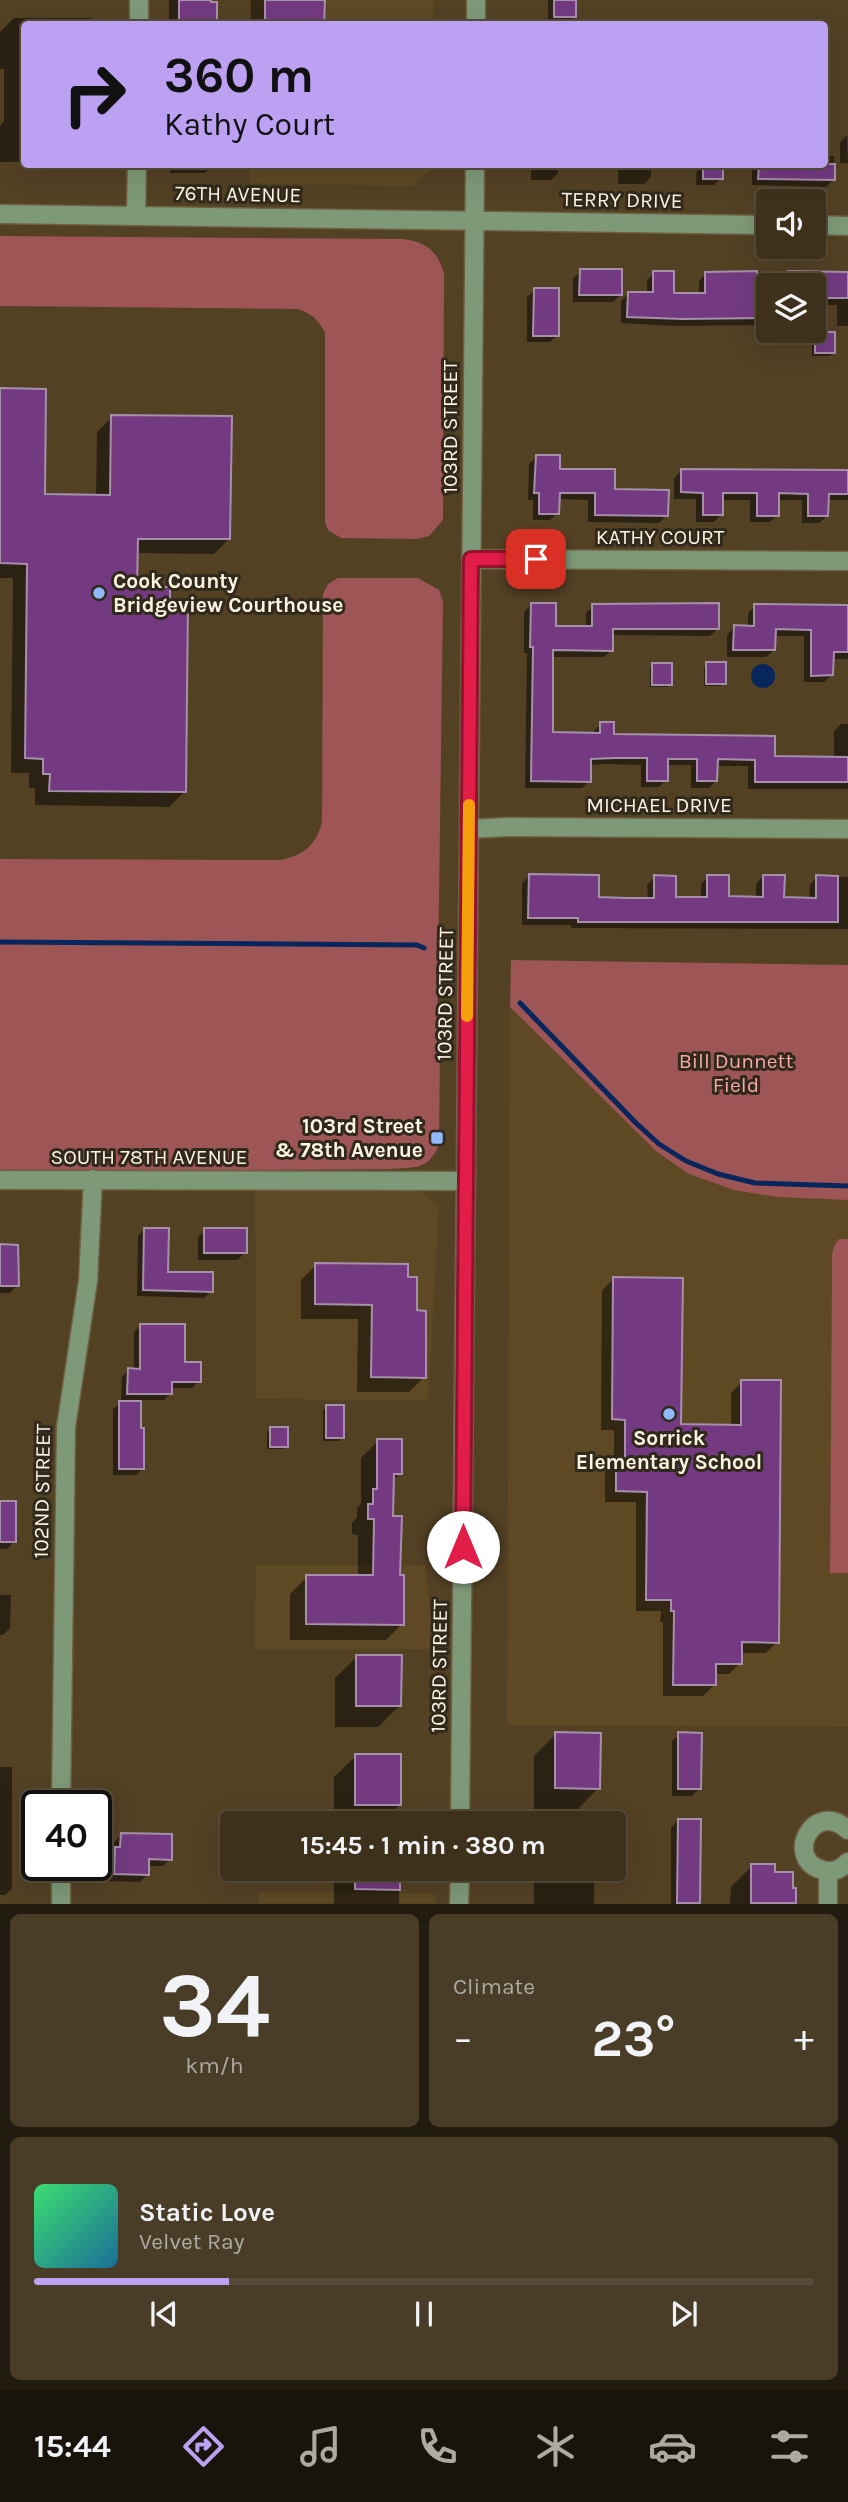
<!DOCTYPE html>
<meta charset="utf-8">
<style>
:root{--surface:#3e311b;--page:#493d28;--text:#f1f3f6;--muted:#ada9a3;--line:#574c3a;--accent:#bca0f2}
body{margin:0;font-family:Karla,sans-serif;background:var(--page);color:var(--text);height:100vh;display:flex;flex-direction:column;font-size:26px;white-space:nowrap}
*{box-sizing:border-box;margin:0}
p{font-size:23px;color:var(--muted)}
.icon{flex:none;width:38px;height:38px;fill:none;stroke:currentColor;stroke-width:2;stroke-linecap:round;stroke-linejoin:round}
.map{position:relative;height:1904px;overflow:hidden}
.details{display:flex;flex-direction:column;gap:10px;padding:10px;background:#221b0f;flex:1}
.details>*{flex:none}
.top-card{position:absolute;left:21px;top:21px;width:807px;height:147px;border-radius:7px;box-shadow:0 7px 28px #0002,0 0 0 2px var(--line);background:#bca0f2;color:#111;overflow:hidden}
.fabs{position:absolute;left:756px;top:189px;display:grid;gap:14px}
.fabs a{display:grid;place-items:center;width:70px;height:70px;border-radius:7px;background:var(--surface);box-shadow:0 7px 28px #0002,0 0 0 2px var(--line);font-size:35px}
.speed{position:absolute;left:21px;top:1790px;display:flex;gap:14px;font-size:35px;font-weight:700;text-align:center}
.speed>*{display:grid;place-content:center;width:91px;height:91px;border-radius:50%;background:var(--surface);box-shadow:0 7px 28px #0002,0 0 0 2px var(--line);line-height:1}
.speed .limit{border:4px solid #111;border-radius:10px;background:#fff;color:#111}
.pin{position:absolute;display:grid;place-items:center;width:60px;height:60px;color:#fff;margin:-30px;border-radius:14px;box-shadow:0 4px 10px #0006}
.me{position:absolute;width:77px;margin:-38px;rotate:0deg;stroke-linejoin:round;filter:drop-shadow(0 0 5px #0008)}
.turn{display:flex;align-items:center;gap:24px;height:147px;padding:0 28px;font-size:32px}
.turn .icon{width:91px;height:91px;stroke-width:2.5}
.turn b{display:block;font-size:49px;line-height:60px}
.big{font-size:52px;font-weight:700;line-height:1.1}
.details .tile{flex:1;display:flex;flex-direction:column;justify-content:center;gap:10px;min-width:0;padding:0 24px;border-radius:10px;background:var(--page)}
.details .dial{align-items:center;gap:0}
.dial b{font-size:91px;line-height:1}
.song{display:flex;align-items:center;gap:21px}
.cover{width:84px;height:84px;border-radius:10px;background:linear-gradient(135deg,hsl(140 70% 55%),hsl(200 70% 35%))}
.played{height:7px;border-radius:4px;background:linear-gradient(90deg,var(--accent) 25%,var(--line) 25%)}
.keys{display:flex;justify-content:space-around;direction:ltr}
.heat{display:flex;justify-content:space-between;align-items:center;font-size:38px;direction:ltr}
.details .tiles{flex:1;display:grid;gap:10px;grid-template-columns:1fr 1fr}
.tile:last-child{grid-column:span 2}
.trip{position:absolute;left:220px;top:1811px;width:406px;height:70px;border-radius:7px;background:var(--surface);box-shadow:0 7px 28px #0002,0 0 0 2px var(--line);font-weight:700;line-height:70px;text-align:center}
.menu{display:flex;height:112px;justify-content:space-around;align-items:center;background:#19140b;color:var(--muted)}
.menu .icon{width:49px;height:49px}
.menu .current{color:var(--accent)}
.menu b{font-size:32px;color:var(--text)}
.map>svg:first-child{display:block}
.built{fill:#5e4924}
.green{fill:#9d5556}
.water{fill:#07275c}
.shadow{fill:#0007}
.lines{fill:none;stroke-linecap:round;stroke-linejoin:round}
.stream{stroke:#07275c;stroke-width:5}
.building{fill:#733a81;stroke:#a78fac;stroke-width:2}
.minor-casing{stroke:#6e5e42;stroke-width:21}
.minor{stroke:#7e9978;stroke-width:18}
.route-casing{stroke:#92132f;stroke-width:18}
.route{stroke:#e11d48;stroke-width:12}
.slow{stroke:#f59e0b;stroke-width:12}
.poi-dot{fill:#8fb8fd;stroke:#31291c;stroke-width:2.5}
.labels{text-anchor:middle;stroke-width:6;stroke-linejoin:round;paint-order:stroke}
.street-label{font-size:21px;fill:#fef4e2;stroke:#31291c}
.poi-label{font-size:21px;font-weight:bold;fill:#fef4e2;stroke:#31291c;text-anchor:start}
.park-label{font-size:21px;fill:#f8a8a8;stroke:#31291c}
</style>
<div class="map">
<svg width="848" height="1904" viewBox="0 0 848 1904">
<rect width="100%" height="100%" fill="#534124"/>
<path class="built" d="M252 0H434L433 24H252Z
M251 165 434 164V166L413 186 250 183Z
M510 1007 657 1152 689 1174 777 1197 848 1200V1239H839L834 1246 832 1255 830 1572 848 1573V1727L507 1725Z
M255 1188H415L439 1206 428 1400 256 1399Z
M256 1565H425L434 1649 254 1650Z
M259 1892 436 1894V1903H259Z"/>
<path class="green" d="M0 236 403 239C426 242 438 251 444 274L443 520 429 536 417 539 341 538 328 530 325 522V333C318 319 311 313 297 309L0 306Z
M338 578H418L439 590 443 602 437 1047 440 1048 439 1144C429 1170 416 1167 391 1169L0 1172V859L282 860C305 854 316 845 322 822L323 594 328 584Z
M511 960 848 965V1200L777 1197 734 1190 689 1174 657 1152 510 1007Z
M839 1239H848V1573H830L832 1255 834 1246Z"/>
<path class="water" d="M751 676a12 12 0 1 1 24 0a12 12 0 1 1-24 0Z"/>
<path class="shadow" d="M169 0H209V4H216L215 24H169Z
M251 0H323V24H251Z
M548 0H574V17L567 24H548Z
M14 18H91V24H24V162H0V126L4 121V69H0V32Z
M847 135 848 163H840V142Z
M824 156H834L833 180 826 187 752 185V164H824Z
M170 164H214L205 173H170Z
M531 164H558V173L551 180H531Z
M618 164H651V177L644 184H618Z
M697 164H721V178L714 185H696Z
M581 271 620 295 613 302H573V278Z
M654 273 672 295H699V281L706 273 755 294 768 295V322L766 325 675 326 621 323V301L628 294H647V280Z
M789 273 848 274V326H837V305H814V285H781V280Z
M535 290 557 335 550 342H527V297Z
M816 334 833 353 830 356H812V337Z
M0 390 44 496H96L97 432 112 417 229 539 214 554 136 553 135 588 184 792 169 807 35 805V788H29V773H11L13 578H0Z
M536 457 558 471 614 491 667 515 659 523 588 522V500L558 499V513L550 520H533V500H528L529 464Z
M682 470 848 472V500H827V516L819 523H802V500H777V515L770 522H750V500H721V514L714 522H696V499H674V478Z
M531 605 554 628H586V613L593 606 717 629 710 636 612 635V650L604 657H551V734L594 735V731L601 724 613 736 774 758 834 759V731L841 724H848V789H748V766H716V781L709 788H691V765H666V780L659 787H641V765L606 764 590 765 589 781 582 788H525L527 653H524V612Z
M755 606 848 607V659H832L831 675 824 682H804V636H774V650L766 657H727V635L734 627H748V613Z
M707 664 725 683 721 686H704V667Z
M653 665 670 684 667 687H650V668Z
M530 876 597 899H648L647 885 655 877 674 899H701V884L708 877 727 898H756V884L763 876 783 899H809L810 885 817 877H848V929L571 928V925H522V883Z
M144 1230 166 1274 211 1291 204 1298 137 1296 138 1236Z
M205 1230 245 1252 238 1260H198V1237Z
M0 1246 17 1285 10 1293H0Z
M316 1265 406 1278 415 1312 424 1377 409 1392H357L358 1319H301V1280Z
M614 1279 680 1426H731V1393L742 1382 777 1642 766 1653H740V1663L729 1674H714V1685L703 1696H663V1622H660L661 1611H636V1502H605V1473L614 1464V1430H601L602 1290Z
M141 1325 199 1381 192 1388H171V1393L164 1400H139L142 1469 136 1475H113V1409L121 1403 122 1377 128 1370H134V1332Z
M326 1407 342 1438 339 1441H323V1410Z
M270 1429 287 1446 283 1449H267V1432Z
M378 1441 400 1473 392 1482 391 1517 402 1624 386 1640H290V1594L307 1577H358V1535L352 1534V1523L357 1517V1508L361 1504V1458Z
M0 1503 14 1542 7 1549H0Z
M0 1595H11L10 1628 3 1635H0Z
M357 1657 400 1705 378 1727H335V1678Z
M556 1734 598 1788 577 1810 534 1809V1756Z
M679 1734 700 1788 692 1796H672V1741Z
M356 1756 399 1805 380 1824H334V1777Z
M0 1767H12V1889L5 1895H0Z
M556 1819 599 1820V1824H552Z
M678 1820H699L698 1904H671V1828Z
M121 1835 170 1859 163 1866H147V1875L140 1882 107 1881 108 1856 114 1850V1842Z
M752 1866 774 1873 791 1889 794 1890V1904H730L731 1887Z
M334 1869H399V1904H334Z
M534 1869H597L594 1872V1904H534Z"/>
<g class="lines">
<path class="stream" d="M0 942 417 945 424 948
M520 1003 636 1123 659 1144 686 1161 718 1174 755 1183 848 1186"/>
</g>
<path class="building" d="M179 0H211V2H217V24H179Z
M265 0H325L324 24H265Z
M554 0H576V17H554Z
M703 164H723V179H703Z
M759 164H835V180L758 179Z
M580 269H622V295H579Z
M653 271H674V293H705V272L757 271V292L768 293V318L683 319 627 317 628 292H653Z
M788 271 848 272V298H814V285H788Z
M534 288H559V336H533Z
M815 332H835V353H815Z
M0 388 46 389 45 494 110 495 111 415 232 416 230 539H138L137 587H170V600H188L186 792 49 791 50 774H43V759L25 758 27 564 0 563Z
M536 455H560V469H615V489L669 490 668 516 595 515V493H560L559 514H539V493H534Z
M681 469 848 470V494H829L828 516H808V494L779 493V516H757V493H723V515H703V493L681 492Z
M531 603H556V626H592V604L719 603V629H613V651L553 650V732L600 733V722H614V734L775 736V756L848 757V782H755V760L718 759 717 781H697V759H668V781H647V758H614L591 759V782L531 781 533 647H530Z
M754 604 848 605V652H834L833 675 811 676V630L776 629 775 650H733L734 625 754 626Z
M706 662H726V684H706Z
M652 663H672V685H652Z
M529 874 599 875V897L626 898H654V875L676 876V897H707V875H729V896L763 897V875H785L784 897 816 898V875L838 876V922H578V918H528Z
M144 1228H169L168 1272H213V1292L143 1290Z
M204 1228H247V1253H204Z
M0 1244 18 1245 19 1286H0Z
M315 1263 408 1264V1277H417V1310L426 1311V1378L371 1377 372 1305 315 1304Z
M613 1277 683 1278 681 1424 741 1425V1380H781L779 1643 742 1642V1664H716V1685H673L674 1611H671V1600H646L647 1492 616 1491V1460H625V1420L612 1419Z
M140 1324H185V1362H201V1382H172V1394H127L128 1368 140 1369Z
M119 1401H141V1428H144V1469H119Z
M326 1405H344V1438H326Z
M270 1427H288V1447H270Z
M377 1439H402V1474H394L393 1516H402L400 1575H404V1625L306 1624V1575H373L374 1519H368V1504H373V1489H377Z
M0 1501H16V1542H0Z
M356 1655H402L401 1706H356Z
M555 1732 601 1733 600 1789 555 1788Z
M678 1732 702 1733 701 1789H678Z
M355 1754H401V1805H355Z
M678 1819H701L700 1903H677Z
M121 1833 172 1834V1860L149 1859V1875L114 1874 115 1847H120Z
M751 1864H775V1872H793V1888H796V1903H751Z
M355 1869H400V1890L355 1889Z"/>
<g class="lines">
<defs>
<path id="minor" d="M139 24V0
M476 24V0
M0 214 768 225
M136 214 137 164
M814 225 848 226
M471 559 848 561
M469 829 508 827 848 829
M0 1180 466 1181
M61 1806 66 1427 88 1281 93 1179
M460 1824 475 164
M848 1830C813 1798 783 1860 823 1870 833 1873 841 1869 848 1862
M61 1904V1866
M459 1904 460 1869
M828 1904V1871"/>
</defs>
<use href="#minor" class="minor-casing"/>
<use href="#minor" class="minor"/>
</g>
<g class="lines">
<defs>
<path id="route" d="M463 1547 471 559H536"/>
</defs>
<use href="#route" class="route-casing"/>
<use href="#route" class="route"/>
<path class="slow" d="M467 1016 469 805"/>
</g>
<g class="poi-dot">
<circle cx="99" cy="593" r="7"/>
<rect x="430" y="1131" width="14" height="14" rx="3.5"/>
<circle cx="669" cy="1414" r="7"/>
</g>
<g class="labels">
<g class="street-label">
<text transform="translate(238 194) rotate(1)" y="7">76TH AVENUE</text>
<text transform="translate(622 200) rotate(1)" y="7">TERRY DRIVE</text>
<text transform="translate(450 427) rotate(-90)" y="7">103RD STREET</text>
<text x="660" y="544">KATHY COURT</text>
<text x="659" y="812">MICHAEL DRIVE</text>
<text transform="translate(445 994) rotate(-89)" y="7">103RD STREET</text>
<text x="149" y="1164">SOUTH 78TH AVENUE</text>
<text transform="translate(42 1491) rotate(-89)" y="7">102ND STREET</text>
<text transform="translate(439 1666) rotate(-89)" y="7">103RD STREET</text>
</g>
<g class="poi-label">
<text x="113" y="588">Cook County<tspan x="113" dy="24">Bridgeview Courthouse</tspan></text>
<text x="423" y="1133" text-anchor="end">103rd Street<tspan x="423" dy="24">&amp; 78th Avenue</tspan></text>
<text x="669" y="1445" text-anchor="middle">Sorrick<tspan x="669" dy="24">Elementary School</tspan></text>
</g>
<g class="park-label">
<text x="736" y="1068">Bill Dunnett<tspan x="736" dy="24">Field</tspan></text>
</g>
</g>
</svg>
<div class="fabs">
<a><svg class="icon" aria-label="sound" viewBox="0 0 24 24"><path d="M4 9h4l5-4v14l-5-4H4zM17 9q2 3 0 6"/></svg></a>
<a><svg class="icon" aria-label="layers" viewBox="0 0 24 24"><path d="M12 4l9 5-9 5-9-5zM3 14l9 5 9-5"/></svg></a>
</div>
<div class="speed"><div class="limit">40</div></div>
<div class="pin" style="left:536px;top:559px;background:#d93025"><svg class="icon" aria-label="arrive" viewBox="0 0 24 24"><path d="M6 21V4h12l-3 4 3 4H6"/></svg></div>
<svg class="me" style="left:463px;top:1547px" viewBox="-20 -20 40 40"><circle r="19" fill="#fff"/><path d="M0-13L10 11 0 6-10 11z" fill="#e11d48"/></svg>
<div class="trip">15:45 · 1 min · 380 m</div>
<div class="top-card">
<div class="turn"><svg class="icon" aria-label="right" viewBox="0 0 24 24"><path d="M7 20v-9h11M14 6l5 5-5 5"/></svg><div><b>360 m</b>Kathy Court</div></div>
</div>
</div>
<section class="details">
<div class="tiles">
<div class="tile dial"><b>34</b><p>km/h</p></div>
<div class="tile"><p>Climate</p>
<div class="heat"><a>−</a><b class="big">23°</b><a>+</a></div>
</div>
<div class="tile">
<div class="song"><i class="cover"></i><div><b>Static Love</b><p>Velvet Ray</p></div></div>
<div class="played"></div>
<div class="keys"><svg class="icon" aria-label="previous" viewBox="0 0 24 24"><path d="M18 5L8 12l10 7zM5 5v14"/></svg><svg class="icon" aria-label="pause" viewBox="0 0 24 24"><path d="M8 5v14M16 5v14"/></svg><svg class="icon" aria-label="next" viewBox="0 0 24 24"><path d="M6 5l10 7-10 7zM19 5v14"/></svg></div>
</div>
</div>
</section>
<nav class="menu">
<b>15:44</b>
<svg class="icon current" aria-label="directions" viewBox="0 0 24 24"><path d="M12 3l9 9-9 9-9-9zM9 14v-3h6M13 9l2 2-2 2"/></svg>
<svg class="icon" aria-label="music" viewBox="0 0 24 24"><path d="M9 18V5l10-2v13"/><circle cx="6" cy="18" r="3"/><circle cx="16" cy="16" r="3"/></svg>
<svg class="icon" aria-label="phone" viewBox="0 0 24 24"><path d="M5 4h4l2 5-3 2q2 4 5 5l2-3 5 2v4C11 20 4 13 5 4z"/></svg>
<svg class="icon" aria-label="climate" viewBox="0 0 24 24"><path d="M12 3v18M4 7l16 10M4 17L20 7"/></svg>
<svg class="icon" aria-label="car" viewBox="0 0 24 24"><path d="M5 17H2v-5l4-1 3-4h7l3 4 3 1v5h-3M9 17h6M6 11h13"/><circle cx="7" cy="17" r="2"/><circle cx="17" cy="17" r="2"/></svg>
<svg class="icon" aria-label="filters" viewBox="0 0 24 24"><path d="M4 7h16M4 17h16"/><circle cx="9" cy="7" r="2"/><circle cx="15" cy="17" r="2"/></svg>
</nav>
